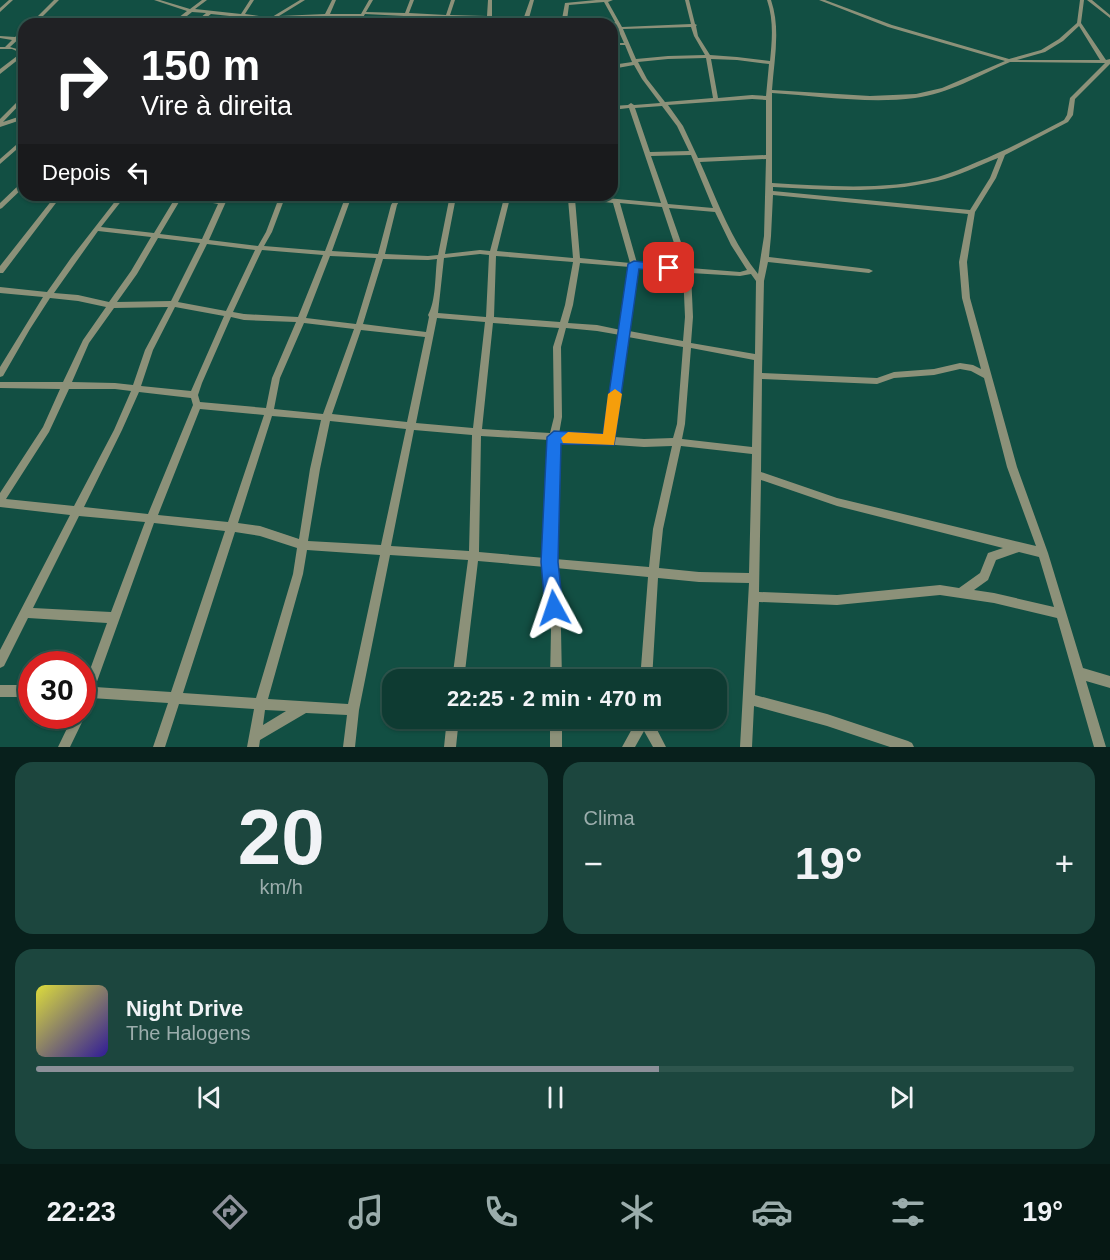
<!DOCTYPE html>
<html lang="pt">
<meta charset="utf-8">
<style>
:root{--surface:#0e3b32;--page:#1c463e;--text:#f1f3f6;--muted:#9badac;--line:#2e554d;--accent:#8c9099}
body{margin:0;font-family:Helvetica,sans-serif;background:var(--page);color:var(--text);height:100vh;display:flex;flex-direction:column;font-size:22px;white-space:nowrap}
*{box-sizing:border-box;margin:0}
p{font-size:20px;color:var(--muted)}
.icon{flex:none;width:33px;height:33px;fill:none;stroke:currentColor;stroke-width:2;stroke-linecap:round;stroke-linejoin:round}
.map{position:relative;height:747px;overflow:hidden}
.drawer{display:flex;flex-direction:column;gap:15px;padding:15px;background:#08201c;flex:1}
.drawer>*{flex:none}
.banner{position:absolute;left:18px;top:18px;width:600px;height:183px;border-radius:18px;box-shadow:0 2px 4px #0004,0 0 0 2px var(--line);background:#202124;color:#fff;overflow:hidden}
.speed{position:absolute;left:18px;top:651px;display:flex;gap:12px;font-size:30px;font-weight:700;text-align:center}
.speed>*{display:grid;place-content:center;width:78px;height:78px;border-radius:50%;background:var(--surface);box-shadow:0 2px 4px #0004,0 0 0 2px var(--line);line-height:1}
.speed .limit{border:9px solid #d22;background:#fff;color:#111}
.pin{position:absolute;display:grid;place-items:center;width:51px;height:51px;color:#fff;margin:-26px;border-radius:12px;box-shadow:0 3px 9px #0006}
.me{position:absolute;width:66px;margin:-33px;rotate:355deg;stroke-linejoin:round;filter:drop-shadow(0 0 4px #0008)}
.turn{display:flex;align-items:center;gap:21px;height:126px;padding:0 24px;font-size:27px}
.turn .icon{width:78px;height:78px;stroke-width:2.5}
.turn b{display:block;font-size:42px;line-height:51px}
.then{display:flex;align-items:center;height:57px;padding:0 24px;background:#0003;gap:12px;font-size:22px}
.big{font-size:45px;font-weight:700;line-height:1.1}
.drawer .widget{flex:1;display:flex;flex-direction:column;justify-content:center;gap:9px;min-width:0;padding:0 21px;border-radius:18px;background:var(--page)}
.drawer .dial{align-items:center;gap:0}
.dial b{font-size:78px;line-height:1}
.song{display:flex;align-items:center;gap:18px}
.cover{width:72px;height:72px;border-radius:9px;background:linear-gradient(135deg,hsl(60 70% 55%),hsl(250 70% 35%))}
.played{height:6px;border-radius:3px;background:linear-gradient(90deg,var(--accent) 60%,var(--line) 60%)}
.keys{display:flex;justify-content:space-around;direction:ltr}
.heat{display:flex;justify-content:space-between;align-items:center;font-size:33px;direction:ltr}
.drawer .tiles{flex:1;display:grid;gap:15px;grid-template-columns:1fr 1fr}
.widget:last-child{grid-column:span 2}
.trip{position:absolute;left:382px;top:669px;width:345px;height:60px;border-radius:18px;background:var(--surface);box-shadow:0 2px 4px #0004,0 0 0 2px var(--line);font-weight:700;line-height:60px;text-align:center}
.dock{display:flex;height:96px;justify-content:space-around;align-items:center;background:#061814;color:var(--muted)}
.dock .icon{width:42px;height:42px}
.dock .selected{color:var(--accent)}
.dock b{font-size:27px;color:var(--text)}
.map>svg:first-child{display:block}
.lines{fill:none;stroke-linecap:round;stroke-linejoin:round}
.minor{fill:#8c9179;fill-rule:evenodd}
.route{fill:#1a73e8;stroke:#114b97;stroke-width:1.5}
.slow{fill:#f59e0b}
</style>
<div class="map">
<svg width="1110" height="747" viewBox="0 0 1110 747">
<rect width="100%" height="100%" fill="#124f43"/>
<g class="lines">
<path class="minor" d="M9 0H13L0 12V8Z
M54 0H59L35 24H30Z
M154 0H160L190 9 202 0H207L195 9 241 14 250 0H254L245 14 259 16 264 21 262 22 256 18 244 17 239 24H235L239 17 211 14 198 24H193L206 13 192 12 182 20 180 24H176L178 18 187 11Z
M300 0H305L279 16 325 14 332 0H336L330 14H361L369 0H373L366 12 405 13 410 0H414L409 13 446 15 451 0H455L450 15 487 16 488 0H492V16L524 17 530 0H534L529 18 562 19 565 3 596 0H613L608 2 622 27 691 24 685 0H689L695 24 697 25 696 26 698 36 710 55 737 57 770 61C772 41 774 20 767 0H771C781 29 774 60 772 90L870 96 916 94 942 88 1005 61 888 27 819 0H825L892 25 1009 59 1041 50 1059 39 1077 23 1080 0H1084L1081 23 1106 60 1110 59V64L1075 99 1073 115 1068 122 1005 155 996 178 975 212 967 262 970 298 1017 467 1048 553 1083 668 1110 676V688L1086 681 1106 747H1094L1057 618 994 603 940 595 837 605 759 602 755 695 827 714 908 741 912 743 914 747H890L827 726 754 706 752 747H740L749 583 699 582 658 578 652 680H640L648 577 556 568 561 630 562 680H550L551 630 545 567 478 561 464 680H452L468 560 390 555 359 710 355 747H343L347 715 306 713 260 740 259 747H247L254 709 179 704 165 747H153L168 703 91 698 86 711 83 712 85 716 70 747H58L73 716H82V686H84L107 623 28 618 4 666 0 668V650L70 515 0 507V493L43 427 60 389 0 388V382H63L83 340 106 307 78 301 50 298 30 329 3 376 0 377V367L43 297 0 293V287L47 292 71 258 120 195H126L101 227 154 233 177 195H191L220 201 223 195H229L209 240 258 246 266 232 280 195H403L397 205 385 254 428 256 438 255 450 195H574L661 203 629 108 612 110V106L628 105 631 103 634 105 660 103 642 79 634 65 612 69V65L632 62 625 45H612V43H624L616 25 612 24 567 22 566 24H562V22C549 21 537 20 524 22V20L492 19 491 24H487V19L449 17 447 24H443L445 17 408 16 405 24H401L404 16 365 14 359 24H355L359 16 328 17 325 24H321L324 17 274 18 272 17ZM604 2 615 22 567 20 569 5ZM1079 26 1100 60H1017L1045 52 1063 41ZM691 27 694 36 705 55 668 56 636 59 623 29ZM706 58 713 98 665 102 647 79 638 62 668 59ZM711 59 737 60 769 64 766 96 752 95 718 98ZM1010 62 1105 63 1070 98 1067 115 1064 120C1035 135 1007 150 977 162 964 168 951 173 938 177 885 191 827 186 772 183V93C819 96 868 104 915 98 948 94 980 75 1010 62ZM752 99 766 100V155L698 158 683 126 668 105ZM662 106 677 126 689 151 650 152 635 108ZM691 155 713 208 668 204 651 156ZM998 158 990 178 970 210 773 191V187C827 190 883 194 937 181 958 176 978 166 998 158ZM766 159 764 236 758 274C731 240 717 200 700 162ZM773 195 968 214 959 262 962 298 981 369 973 365 960 363 934 369 894 372 877 378 762 373 764 281 768 262 869 273 873 271 869 269 769 257 771 236ZM182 197 218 204 202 239 160 234ZM396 197 391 205 378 254 332 251 351 198ZM456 197 504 198 490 251 480 250 445 254ZM345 198 325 251 264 246 272 232 284 200ZM510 198 568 199 573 258 497 251ZM575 199 613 203 630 263 580 258ZM620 203 662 207 682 267 637 263ZM669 208 715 212 731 245 747 270 740 272 690 268ZM98 231 151 237 131 271 109 302 78 295 54 293ZM158 238 200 243 171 301 117 302 137 274ZM207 244 255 250 226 311 178 302ZM262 250 323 255 298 317 244 314 233 312ZM480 254 489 255 486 317 438 313 444 258ZM330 256 376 258 356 324 306 318ZM496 256 573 262 565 305 560 322 494 317ZM383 259 428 260 437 259C435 276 436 301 428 315L429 317 426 332 363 324ZM580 263 630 267 621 330 597 325 568 323 573 305ZM637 268 683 272 685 317 683 341 629 331ZM691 273 740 276 751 274 756 281 755 354 691 343 693 317ZM168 307 145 350 133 385 115 383 72 382 89 343 114 308ZM175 307 224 316 191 391 141 386 153 350ZM231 317 244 320 296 322 272 378 266 408 200 402 198 395 202 383ZM437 318 485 322 473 428 416 423ZM304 323 354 329 323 414 274 409 280 378ZM493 323 559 328 553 347 554 417 550 433 482 429ZM566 328 597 331 620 335 605 437 559 434 562 417 561 347ZM361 330 425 337 407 422 332 414ZM628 337 683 347 677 424 673 438 644 439 614 437ZM691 348 754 360 752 447 682 439 685 424ZM960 369 971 371 984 378 1007 467 1036 546 837 498 761 472 762 379 877 384 894 378 934 375ZM69 389H115L131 391 114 430 74 506 6 499 49 432ZM139 392 191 398 193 405 148 514 84 507 122 430ZM200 409 264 415 228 522 158 515ZM272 416 321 420 310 469 299 539 260 526 238 523ZM330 421 406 429 381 545 308 541 320 469ZM414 430 472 435 469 551 391 546ZM481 436 549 440 545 558 479 552ZM558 441 644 447 672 446 653 529 649 567 555 559ZM681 446 752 454 749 573 699 572 659 568 663 529ZM761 480 837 506 1003 548 988 553 980 573 959 588 940 585 837 595 759 592ZM79 516 145 522 111 612 33 608ZM154 523 225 531 171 692 95 687ZM235 532 260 536 297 548 293 574 256 698 183 693ZM307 550 380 555 348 704 268 699 303 574ZM1019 552 1039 557 1054 607 994 593 974 590 988 580 996 560ZM265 710 286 711 263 725Z
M1087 0H1092L1110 15V18Z
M22 31H24V34L10 47 24 51V55L0 74V69L21 53 12 49H0V47H5L12 40 0 38V36L15 37Z
M24 95V100L3 122 24 115V119L0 127V119Z
M24 138V143L0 164V159Z
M24 181V187L2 208 0 209V203L22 182Z
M56 195H62L3 273H0V266Z
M0 685H32V697H0Z
M447 718H459L456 747H444Z
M550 718H562V747H550Z
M638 718H651L666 747H653L644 731 635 747H622Z"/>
</g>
<path class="route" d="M634 261 669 265 675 268 669 272 639 269 614 445 561 444 558 562 563 608 560 614 554 616 548 614 545 608 541 562 547 437 554 431 603 434 628 264Z"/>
<path class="slow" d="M615 389 622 394 614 445 563 443 561 438 568 432 603 434 608 394Z"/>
</svg>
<div class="speed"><div class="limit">30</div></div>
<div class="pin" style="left:669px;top:268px;background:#d93025"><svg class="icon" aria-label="arrive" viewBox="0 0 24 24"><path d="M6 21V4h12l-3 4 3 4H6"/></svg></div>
<svg class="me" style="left:554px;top:608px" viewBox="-20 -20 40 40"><path d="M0-17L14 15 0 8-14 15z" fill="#1a73e8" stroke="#fff" stroke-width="4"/></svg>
<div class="trip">22:25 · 2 min · 470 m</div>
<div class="banner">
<div class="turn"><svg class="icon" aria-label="right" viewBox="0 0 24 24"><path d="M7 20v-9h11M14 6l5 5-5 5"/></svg><div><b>150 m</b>Vire à direita</div></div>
<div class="then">Depois<svg class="icon" aria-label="left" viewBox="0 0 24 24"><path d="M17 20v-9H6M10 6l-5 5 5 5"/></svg></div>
</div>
</div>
<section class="drawer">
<div class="tiles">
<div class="widget dial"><b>20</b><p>km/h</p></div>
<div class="widget"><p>Clima</p>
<div class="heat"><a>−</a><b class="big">19°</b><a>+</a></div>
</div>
<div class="widget">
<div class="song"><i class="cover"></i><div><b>Night Drive</b><p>The Halogens</p></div></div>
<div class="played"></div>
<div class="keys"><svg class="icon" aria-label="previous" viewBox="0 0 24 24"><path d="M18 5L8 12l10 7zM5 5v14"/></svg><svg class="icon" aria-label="pause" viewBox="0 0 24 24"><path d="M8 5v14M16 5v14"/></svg><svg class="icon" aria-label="next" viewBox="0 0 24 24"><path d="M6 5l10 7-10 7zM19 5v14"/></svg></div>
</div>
</div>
</section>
<nav class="dock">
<b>22:23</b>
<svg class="icon selected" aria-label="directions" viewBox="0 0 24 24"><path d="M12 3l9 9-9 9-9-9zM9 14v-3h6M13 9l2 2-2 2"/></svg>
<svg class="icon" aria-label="music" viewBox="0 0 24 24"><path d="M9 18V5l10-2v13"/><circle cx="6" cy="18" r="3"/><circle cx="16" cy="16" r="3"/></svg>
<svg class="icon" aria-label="phone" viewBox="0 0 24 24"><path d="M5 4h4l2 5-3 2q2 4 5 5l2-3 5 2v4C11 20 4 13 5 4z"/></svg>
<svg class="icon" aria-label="climate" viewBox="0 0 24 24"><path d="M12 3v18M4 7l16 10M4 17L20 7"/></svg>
<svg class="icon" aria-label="car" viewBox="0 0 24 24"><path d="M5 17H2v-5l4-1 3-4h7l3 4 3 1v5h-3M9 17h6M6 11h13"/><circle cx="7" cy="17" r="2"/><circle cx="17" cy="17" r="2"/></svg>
<svg class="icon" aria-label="filters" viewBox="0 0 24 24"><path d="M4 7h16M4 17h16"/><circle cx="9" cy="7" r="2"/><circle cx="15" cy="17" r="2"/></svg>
<b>19°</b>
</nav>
